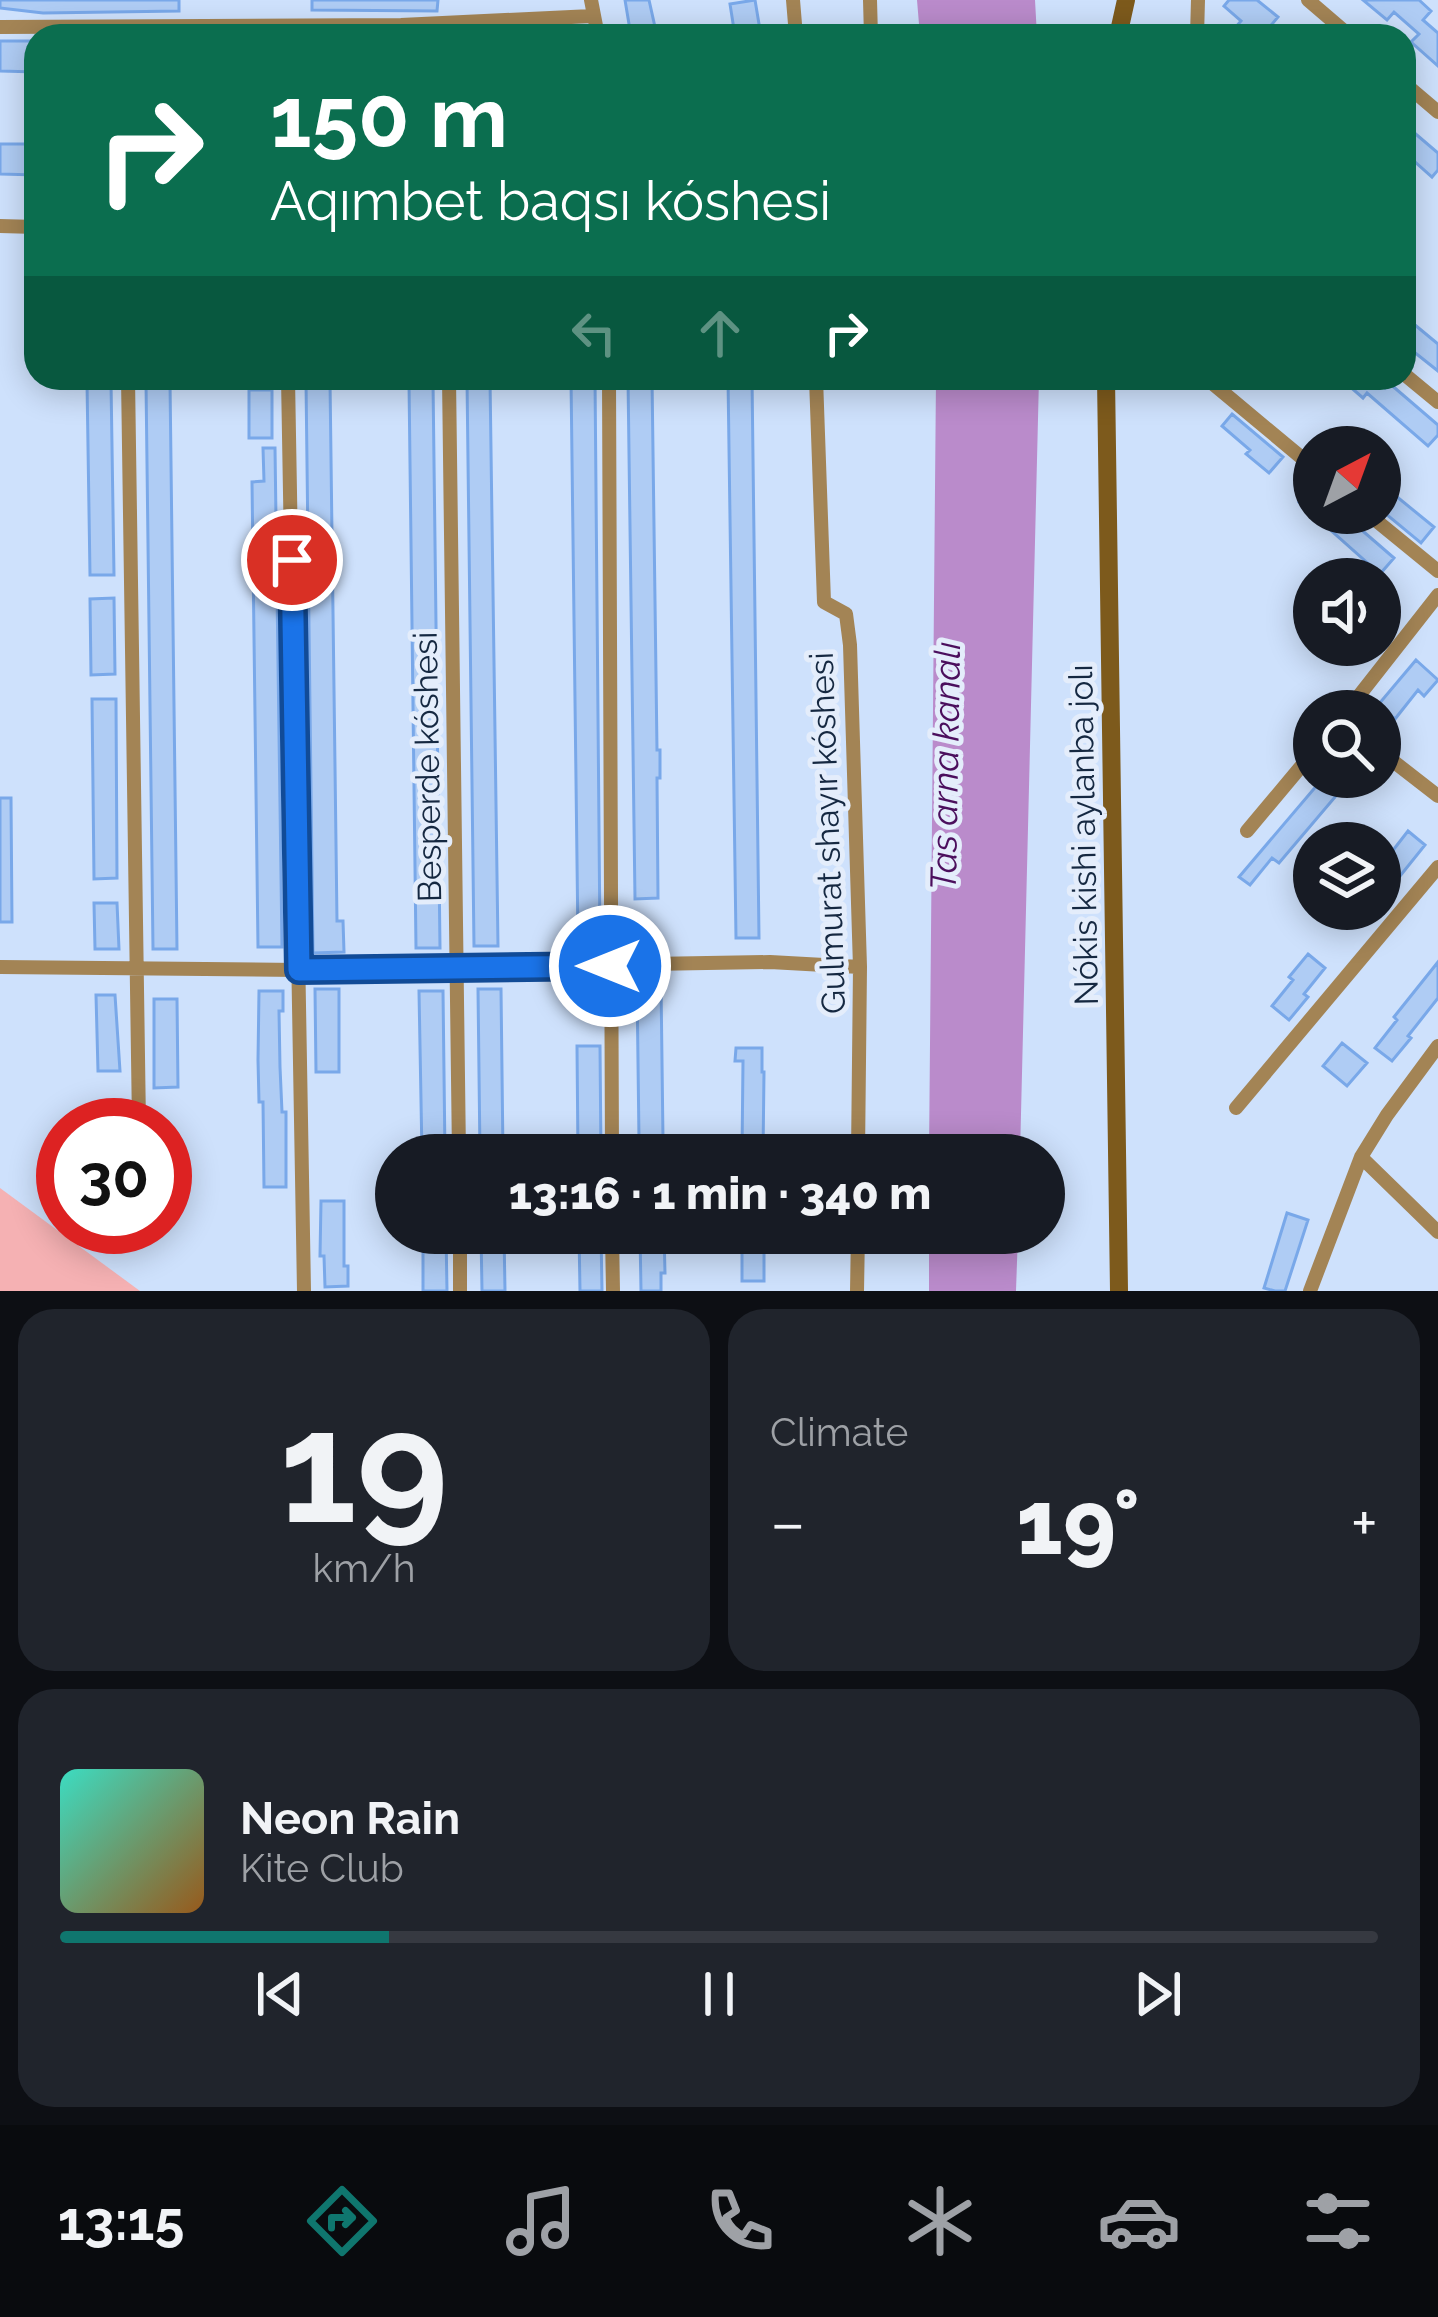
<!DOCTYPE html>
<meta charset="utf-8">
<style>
:root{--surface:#171b24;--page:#20242c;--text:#f1f3f6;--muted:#9ea1a6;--line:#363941;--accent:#0f766e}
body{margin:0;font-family:Raleway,sans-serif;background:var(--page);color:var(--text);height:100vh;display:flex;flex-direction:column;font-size:45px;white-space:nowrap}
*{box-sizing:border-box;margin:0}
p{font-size:39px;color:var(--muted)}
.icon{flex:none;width:66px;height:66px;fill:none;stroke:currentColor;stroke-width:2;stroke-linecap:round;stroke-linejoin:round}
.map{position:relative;height:1291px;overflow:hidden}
.drawer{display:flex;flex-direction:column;gap:18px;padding:18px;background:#0d0f14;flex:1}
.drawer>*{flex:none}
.banner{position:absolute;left:24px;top:24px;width:1392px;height:366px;border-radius:36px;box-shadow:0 6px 30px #0003;background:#0b6e4f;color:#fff;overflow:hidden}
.needle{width:78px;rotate:41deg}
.buttons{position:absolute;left:1293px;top:426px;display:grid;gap:24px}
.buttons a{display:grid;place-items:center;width:108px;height:108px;border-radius:50%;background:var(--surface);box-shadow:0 6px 30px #0003;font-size:60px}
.speed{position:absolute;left:36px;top:1098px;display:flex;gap:24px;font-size:60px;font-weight:700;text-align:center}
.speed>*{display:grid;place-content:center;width:156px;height:156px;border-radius:50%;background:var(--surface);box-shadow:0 6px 30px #0003;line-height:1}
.speed .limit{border:18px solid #d22;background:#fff;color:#111}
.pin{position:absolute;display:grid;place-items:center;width:102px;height:102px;color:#fff;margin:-51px;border:6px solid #fff;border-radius:50%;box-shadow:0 3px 12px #0007}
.me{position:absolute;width:132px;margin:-66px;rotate:270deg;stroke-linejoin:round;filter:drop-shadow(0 0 9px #0008)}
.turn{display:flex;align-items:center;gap:42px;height:252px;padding:0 48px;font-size:54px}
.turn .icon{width:156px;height:156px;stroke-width:2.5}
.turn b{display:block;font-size:84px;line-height:102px}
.lanes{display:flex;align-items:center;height:114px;padding:0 48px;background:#0003;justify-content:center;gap:60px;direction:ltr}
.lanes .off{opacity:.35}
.big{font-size:90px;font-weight:800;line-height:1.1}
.drawer .card{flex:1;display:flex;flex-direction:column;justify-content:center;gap:18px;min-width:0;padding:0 42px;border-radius:36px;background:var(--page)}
.drawer .dial{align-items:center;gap:0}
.dial b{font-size:156px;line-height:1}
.song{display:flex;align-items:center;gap:36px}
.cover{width:144px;height:144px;border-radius:18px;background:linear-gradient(135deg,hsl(170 70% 55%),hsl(30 70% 35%))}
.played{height:12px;border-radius:6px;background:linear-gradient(90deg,var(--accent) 25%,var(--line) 25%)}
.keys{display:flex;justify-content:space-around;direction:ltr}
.heat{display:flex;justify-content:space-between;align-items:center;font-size:66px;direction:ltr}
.drawer .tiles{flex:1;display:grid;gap:18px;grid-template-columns:1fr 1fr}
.card:last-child{grid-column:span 2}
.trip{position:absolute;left:375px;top:1134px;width:690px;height:120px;border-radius:60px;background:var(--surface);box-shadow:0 6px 30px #0003;font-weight:800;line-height:120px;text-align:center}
.dock{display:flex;height:192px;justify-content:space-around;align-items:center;background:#090b0e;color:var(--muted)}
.dock .icon{width:84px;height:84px}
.dock .selected{color:var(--accent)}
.dock b{font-size:54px;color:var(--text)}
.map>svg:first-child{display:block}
.green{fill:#f5b1b3}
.water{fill:#ba8bcb}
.building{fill:#afccf4;stroke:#79a8e9;stroke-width:3}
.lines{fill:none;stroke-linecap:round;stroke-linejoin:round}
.minor{stroke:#a38455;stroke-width:14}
.secondary{stroke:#7d5a1c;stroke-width:18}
.route-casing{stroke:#114b97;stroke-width:30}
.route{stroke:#1a73e8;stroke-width:21}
.labels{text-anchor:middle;stroke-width:10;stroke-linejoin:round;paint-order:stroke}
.street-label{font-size:33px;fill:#152841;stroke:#e4edfb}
.water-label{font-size:36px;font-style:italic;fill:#4b0f5d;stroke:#e4edfb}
</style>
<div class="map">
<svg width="1438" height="1291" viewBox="0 0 1438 1291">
<rect width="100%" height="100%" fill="#cee1fc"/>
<path class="green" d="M0 1188 140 1291H0Z"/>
<path class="water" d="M917 0H1035L1037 36H920Z
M936 378H1039L1020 1155H929Z
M929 1233H1018L1016 1291H929Z"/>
<path class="building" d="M0 0H179V11L43 13 0 8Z
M312 0H438L437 11 312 10Z
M625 0H649L657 36H631Z
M755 0 761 36H735L730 4Z
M1229 0H1257L1278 17 1262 36H1228L1241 21 1224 6Z
M1363 0H1419L1431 11 1423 20 1438 33V66L1411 42 1419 34 1394 12 1387 20Z
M0 41H36V72L0 71Z
M1404 124 1438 153V170L1432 177 1404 152Z
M0 144H36V175L0 174Z
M1415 325 1438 344V371L1404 344V338Z
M571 378H595L600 941H578Z
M628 378H652L657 750H660V778H657L658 898 635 899Z
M728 378H752L759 938H736Z
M1340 378H1374L1385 388 1389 383 1438 425V435L1428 446 1367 393 1363 398Z
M467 379H490L498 946H474Z
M306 381H330L337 921H343L344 952 313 953Z
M433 381 440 948H416L409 382Z
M87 382H111L114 575H90Z
M146 382H170L177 949H153Z
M249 390H272V438H249Z
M1232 414 1283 457 1269 473 1246 454 1250 450 1222 426Z
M263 448H275L282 947H258L252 482 264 481Z
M1380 483 1434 527 1421 543 1380 509Z
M1314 484V513H1342L1394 558 1380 574 1299 502Z
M114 598 115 674 91 675 90 599Z
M1416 660 1438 680 1424 696 1418 690 1395 719 1378 705Z
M92 699H116L117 878 94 879Z
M1324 777H1352L1279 863 1272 858 1250 885 1239 877Z
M0 798H11L12 922H0Z
M1408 831 1425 845 1380 901V867Z
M94 903H117L119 949H95Z
M1308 954 1325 968 1304 994 1308 997 1289 1020 1272 1006 1293 980 1289 977Z
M1438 962V998L1408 1036 1411 1038 1392 1061 1375 1048 1397 1020 1394 1017Z
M637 984H661L663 1139H639Z
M315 989H339V1072H316Z
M478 989H501L503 1155H480Z
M259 991H283V1011H279L280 1067 282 1112H286V1187H264L263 1102H259L258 1060Z
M419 991H443L445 1155H422Z
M96 995H115L120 1071H98Z
M154 999H177L178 1087 154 1088Z
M1342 1043 1367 1063 1347 1086 1323 1066Z
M577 1046H600L601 1155H578Z
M736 1048H762V1072H764L763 1155H742L743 1061H735Z
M321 1201H344V1266H348V1286L325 1287 324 1256H320Z
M1287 1213 1308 1220 1285 1291H1275L1264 1288Z
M423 1233H446L447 1291H423Z
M481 1233H504L505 1291H482Z
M579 1233H601L602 1291H580Z
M640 1233H664L665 1273H661V1291H641Z
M742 1233H764V1281H742Z"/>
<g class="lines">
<path class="minor" d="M591 0 598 36
M793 0 796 36
M870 0 871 36
M1308 0 1350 36
M0 27 401 25 592 16
M1197 36 1198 0
M1404 83 1438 112
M0 226 36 227
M1404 374 1438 402
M128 378 139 1124
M288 378 304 1291
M449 378 459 1155
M609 378 612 1155
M816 378 824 602 846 614 850 645 860 967 858 1155
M1206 378 1314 468
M1367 513 1438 571
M1347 711 1438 595
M1380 751 1438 796
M1247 831 1314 751
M0 967 299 970 770 962 860 967
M1236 1108 1438 867
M1361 1157 1438 1232
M460 1233V1291
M612 1233 613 1291
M857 1291 858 1233
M1310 1291 1361 1157 1387 1115 1438 1046"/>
<path class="secondary" d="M1118 36 1126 0
M1106 378 1119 1291"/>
</g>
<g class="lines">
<defs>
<path id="route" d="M292 560 299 970 610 966"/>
</defs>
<use href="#route" class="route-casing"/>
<use href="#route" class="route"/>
</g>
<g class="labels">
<g class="street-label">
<text transform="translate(427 767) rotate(-91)" y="12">Besperde kóshesi</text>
<text transform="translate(827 833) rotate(-92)" y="12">Gulmurat shayır kóshesi</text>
<text transform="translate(1083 835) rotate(-91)" y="12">Nókis kishi aylanba jolı</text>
</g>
<g class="water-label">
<text transform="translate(945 766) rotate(-89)" y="13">Tas arna kanalı</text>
</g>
</g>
</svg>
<div class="buttons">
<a><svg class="needle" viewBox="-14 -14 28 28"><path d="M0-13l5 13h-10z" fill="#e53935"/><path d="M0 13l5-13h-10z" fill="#9ea1a6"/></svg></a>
<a><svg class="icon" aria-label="sound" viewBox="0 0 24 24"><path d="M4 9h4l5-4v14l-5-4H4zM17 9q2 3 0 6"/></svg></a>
<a><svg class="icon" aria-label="search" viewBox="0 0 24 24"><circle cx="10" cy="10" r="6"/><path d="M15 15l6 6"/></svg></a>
<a><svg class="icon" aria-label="layers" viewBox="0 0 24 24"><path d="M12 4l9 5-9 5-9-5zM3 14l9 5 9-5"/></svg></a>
</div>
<div class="speed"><div class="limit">30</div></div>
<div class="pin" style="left:292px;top:560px;background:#d93025"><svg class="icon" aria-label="arrive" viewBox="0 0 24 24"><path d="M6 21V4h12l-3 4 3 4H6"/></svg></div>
<svg class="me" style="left:610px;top:966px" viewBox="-20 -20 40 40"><circle r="17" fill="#1a73e8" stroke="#fff" stroke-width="3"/><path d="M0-11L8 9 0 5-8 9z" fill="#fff"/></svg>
<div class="trip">13:16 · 1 min · 340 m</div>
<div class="banner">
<div class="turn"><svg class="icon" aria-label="right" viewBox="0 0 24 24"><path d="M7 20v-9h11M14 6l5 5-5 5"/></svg><div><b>150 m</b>Aqımbet baqsı kóshesi</div></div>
<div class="lanes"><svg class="icon off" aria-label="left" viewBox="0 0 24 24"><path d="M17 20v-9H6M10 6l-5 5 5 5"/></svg><svg class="icon off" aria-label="ahead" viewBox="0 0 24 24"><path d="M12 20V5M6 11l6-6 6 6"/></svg><svg class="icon" aria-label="right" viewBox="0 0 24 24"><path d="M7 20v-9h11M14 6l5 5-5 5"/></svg></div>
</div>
</div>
<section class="drawer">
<div class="tiles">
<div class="card dial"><b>19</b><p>km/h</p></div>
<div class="card"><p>Climate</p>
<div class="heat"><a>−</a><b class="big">19°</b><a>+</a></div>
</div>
<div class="card">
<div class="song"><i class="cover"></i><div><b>Neon Rain</b><p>Kite Club</p></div></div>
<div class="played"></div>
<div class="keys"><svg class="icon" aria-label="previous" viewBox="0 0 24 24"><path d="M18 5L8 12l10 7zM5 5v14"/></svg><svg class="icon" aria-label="pause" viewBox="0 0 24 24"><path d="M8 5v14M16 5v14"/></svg><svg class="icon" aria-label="next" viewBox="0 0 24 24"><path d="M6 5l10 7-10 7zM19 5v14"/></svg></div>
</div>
</div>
</section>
<nav class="dock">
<b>13:15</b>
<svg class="icon selected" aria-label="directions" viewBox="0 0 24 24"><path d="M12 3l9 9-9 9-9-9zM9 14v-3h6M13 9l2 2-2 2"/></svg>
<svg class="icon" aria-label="music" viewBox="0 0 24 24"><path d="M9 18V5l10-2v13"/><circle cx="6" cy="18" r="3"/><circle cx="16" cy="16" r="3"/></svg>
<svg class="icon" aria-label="phone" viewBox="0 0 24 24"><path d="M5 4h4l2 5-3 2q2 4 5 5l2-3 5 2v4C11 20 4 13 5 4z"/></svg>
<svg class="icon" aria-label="climate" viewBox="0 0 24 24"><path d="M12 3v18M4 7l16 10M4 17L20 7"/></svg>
<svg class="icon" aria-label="car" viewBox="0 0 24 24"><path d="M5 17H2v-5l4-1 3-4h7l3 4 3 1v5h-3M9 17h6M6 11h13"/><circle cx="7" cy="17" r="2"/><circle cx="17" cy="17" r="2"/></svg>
<svg class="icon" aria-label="filters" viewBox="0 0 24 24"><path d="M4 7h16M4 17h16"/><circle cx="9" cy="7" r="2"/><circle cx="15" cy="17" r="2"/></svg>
</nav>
